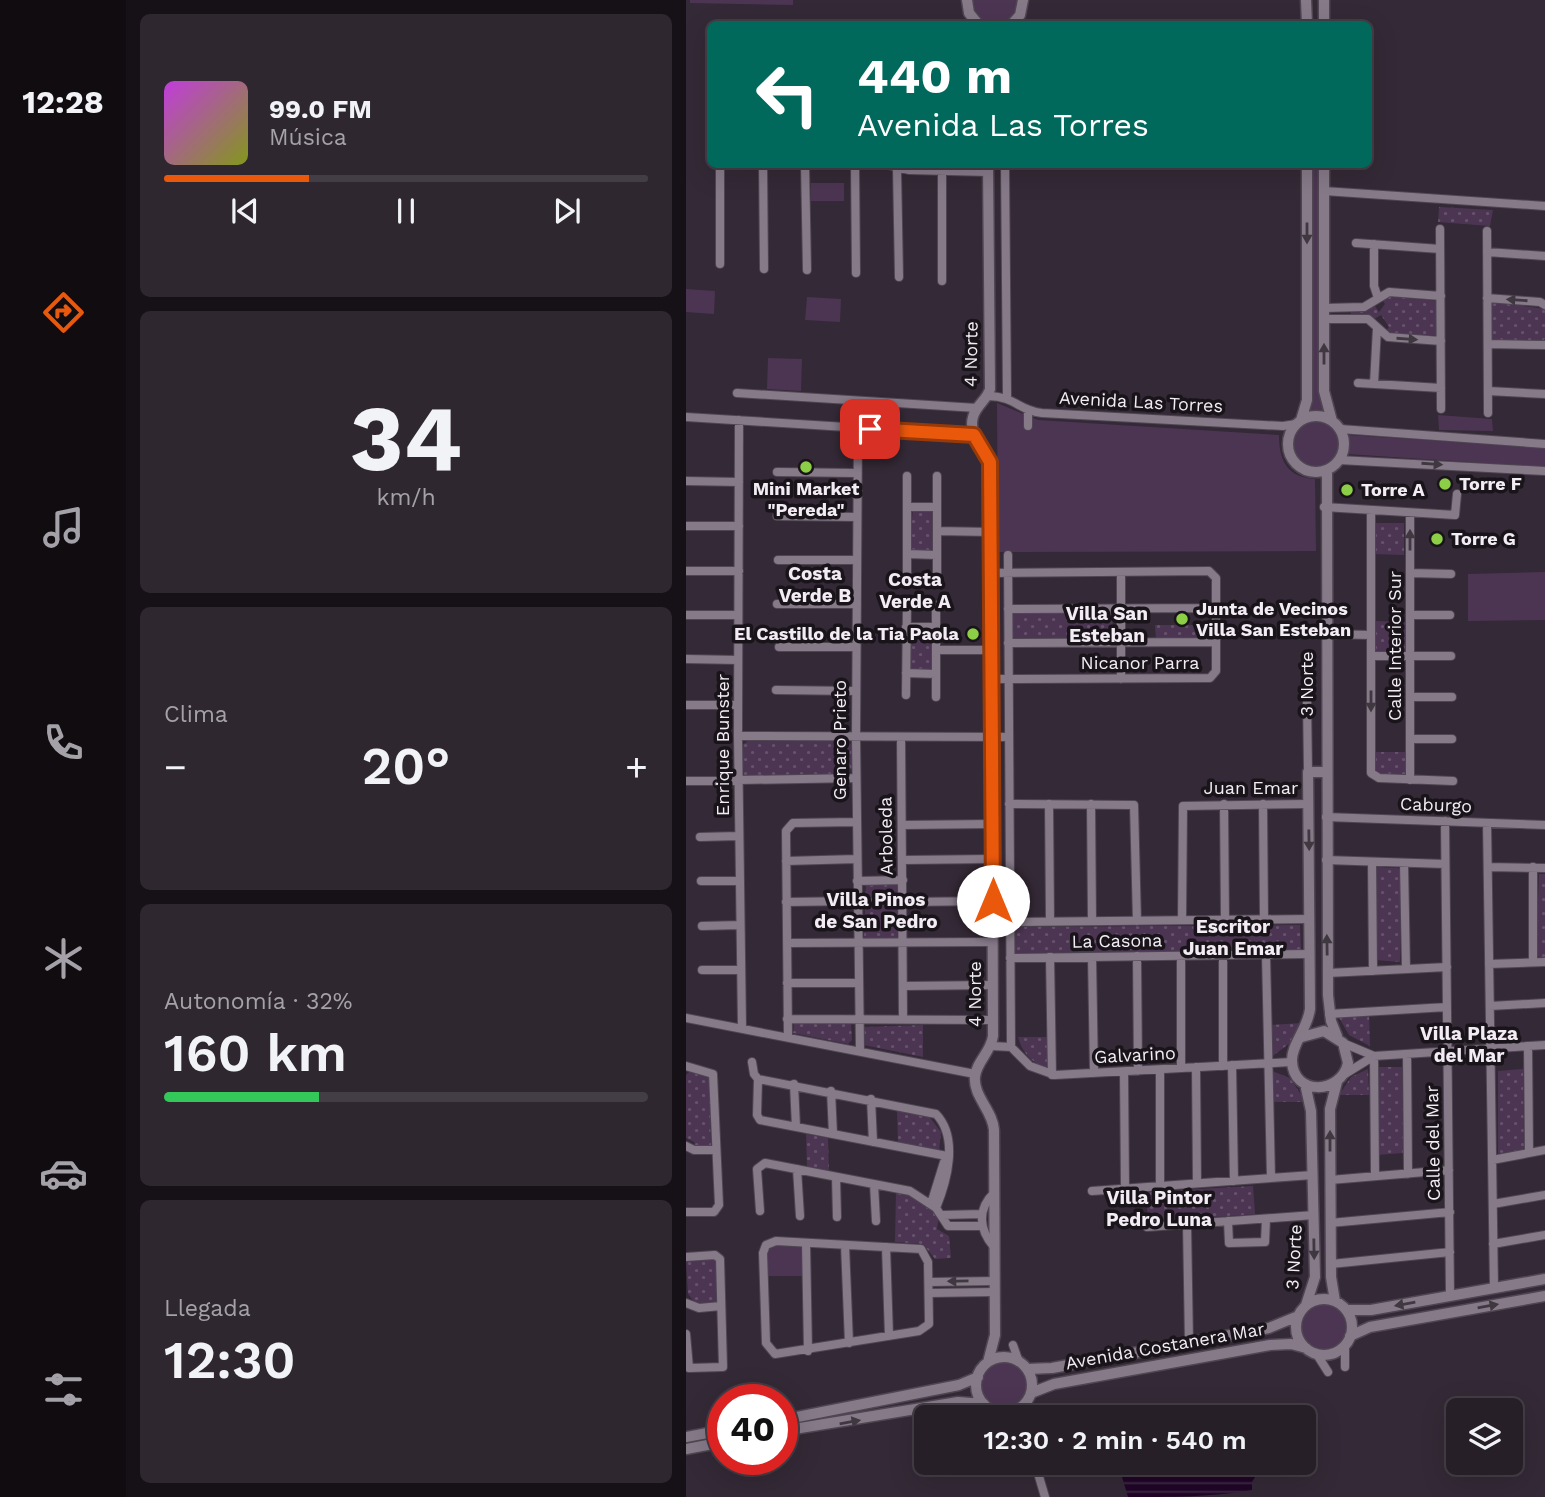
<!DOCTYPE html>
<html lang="es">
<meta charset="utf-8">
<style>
:root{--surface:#271f28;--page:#2f2730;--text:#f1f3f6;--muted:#a4a2a8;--line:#433d45;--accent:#ea580c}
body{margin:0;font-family:"Work Sans",sans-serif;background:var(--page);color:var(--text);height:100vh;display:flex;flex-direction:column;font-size:26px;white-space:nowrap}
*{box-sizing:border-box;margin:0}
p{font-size:23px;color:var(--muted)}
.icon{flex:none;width:38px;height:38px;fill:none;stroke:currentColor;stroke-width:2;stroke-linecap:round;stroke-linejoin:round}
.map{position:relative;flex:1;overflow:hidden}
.sheet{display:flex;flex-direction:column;gap:14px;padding:14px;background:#151116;width:560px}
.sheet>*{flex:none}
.banner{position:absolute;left:21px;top:21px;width:665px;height:147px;border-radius:10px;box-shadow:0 7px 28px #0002,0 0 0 2px var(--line);background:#00695c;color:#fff;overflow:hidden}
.fabs{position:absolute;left:760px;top:1398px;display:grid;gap:14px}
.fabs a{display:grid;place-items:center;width:77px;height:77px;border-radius:10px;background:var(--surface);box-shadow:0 7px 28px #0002,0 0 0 2px var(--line);font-size:35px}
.speed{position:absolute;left:21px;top:1384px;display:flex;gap:14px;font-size:35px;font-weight:700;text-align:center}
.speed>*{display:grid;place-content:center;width:91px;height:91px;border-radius:50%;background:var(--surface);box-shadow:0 7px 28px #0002,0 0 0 2px var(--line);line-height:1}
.speed .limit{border:10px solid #d22;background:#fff;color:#111}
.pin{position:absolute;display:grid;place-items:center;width:60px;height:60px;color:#fff;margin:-30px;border-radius:14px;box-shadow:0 4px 10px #0006}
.me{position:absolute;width:77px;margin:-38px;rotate:0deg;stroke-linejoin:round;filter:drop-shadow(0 0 5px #0008)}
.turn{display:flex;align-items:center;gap:24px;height:147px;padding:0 35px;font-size:32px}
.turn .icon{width:91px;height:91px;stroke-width:2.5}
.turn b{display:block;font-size:49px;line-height:60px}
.big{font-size:52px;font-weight:600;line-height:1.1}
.sheet .widget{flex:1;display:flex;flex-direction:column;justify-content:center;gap:10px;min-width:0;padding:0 24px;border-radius:10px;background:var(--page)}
.sheet .dial{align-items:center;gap:0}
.dial b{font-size:91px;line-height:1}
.song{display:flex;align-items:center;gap:21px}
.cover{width:84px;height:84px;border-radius:10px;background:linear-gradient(135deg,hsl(290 70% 55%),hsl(70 70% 35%))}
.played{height:7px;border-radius:4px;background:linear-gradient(90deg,var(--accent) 30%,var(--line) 30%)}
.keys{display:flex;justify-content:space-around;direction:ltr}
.heat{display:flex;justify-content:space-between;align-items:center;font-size:38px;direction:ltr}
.charge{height:10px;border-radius:5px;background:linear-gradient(90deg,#34c759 32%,var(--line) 0)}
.trip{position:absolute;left:228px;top:1405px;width:402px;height:70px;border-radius:10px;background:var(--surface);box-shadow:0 7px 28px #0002,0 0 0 2px var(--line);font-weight:600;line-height:70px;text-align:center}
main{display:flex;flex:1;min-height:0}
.tab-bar{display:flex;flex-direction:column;width:126px;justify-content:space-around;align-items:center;background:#100c10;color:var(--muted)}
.tab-bar .icon{width:49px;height:49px}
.tab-bar .current{color:var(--accent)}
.tab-bar b{font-size:32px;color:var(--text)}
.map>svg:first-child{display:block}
.green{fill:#4c3552}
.park{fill:url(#park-dots)}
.water{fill:url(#water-rules)}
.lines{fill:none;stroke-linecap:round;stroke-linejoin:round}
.street-casing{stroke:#4f4652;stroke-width:10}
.secondary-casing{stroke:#4f4652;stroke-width:13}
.street{stroke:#867a89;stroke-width:8}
.secondary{stroke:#867a89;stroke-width:10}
.oneway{fill:#3f3841}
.route-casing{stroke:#983908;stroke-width:18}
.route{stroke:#ea580c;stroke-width:12}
.poi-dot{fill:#8cce46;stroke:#19141a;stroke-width:2.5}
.labels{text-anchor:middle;stroke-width:7;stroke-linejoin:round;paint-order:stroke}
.street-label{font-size:18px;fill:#f3ecf5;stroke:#19141a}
.poi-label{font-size:18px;font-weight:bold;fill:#f3ecf5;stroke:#19141a;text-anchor:start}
.neighbourhood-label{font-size:19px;font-weight:bold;fill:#f3ecf5;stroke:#19141a}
</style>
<main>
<nav class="tab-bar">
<b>12:28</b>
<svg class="icon current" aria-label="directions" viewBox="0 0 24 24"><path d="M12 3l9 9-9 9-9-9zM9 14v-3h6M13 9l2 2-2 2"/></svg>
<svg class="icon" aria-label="music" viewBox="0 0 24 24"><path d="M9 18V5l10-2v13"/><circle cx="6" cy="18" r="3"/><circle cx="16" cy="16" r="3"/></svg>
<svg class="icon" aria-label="phone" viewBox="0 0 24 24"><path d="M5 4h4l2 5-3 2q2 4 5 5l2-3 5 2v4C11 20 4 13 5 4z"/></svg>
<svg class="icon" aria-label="climate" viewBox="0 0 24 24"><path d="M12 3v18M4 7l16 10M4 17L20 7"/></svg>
<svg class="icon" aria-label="car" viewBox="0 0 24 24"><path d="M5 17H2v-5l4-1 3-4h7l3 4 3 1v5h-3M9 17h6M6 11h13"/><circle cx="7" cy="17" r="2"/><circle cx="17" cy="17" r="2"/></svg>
<svg class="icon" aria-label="filters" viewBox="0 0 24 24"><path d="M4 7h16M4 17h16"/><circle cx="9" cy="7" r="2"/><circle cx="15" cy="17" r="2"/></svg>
</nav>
<section class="sheet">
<div class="widget">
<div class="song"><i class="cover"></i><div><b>99.0 FM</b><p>Música</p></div></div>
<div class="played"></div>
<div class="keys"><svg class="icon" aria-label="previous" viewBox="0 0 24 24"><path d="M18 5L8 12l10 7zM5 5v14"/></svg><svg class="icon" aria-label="pause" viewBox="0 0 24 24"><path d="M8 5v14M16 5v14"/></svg><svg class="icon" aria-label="next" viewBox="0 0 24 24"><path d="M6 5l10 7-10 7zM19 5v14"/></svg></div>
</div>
<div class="widget dial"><b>34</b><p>km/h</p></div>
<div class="widget"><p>Clima</p>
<div class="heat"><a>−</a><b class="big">20°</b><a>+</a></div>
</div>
<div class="widget"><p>Autonomía · 32%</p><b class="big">160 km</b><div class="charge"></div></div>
<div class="widget"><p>Llegada</p><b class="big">12:30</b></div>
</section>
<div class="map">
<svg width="859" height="1497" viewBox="0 0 859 1497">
<defs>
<pattern id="park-dots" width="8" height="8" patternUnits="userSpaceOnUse" patternTransform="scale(1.75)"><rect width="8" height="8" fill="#4c3552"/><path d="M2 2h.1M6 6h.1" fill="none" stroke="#66526c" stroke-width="1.8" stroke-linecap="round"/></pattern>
<pattern id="water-rules" width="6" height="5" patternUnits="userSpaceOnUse" patternTransform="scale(1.75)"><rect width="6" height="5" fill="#200527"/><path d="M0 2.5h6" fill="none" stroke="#412a47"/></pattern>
</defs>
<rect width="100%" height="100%" fill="#342936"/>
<path class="green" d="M4 0H107V5L4 3Z
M285 0H334L326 21 321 24H299L289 17Z
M633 164 634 398 638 412 625 410V165Z
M125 183H158V201H125Z
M0 289 29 291 28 314 0 312Z
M121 297 155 299 154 322 119 320Z
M82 358 116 359 115 391 81 389Z
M311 403 352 420 593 435C593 461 601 477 629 479L630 551 312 552Z
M752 415 806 419 807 431 753 430Z
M606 444a25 25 0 1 1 50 0a25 25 0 1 1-50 0Z
M662 435 859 448V467L661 454Z
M859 572V620L782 621V574Z
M87 1245 117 1246 118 1276H81V1251Z
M614 1327a23 23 0 1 1 46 0a23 23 0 1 1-46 0Z
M294 1385a24 24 0 1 1 48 0a24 24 0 1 1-48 0Z"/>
<path class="park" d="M753 207 807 210 804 226 752 222Z
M700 296 751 301 750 335H707L700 331 703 327 695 315 688 319 665 315V311L689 306 693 312 699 304 697 301Z
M805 301 859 309V339L852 343 805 341Z
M227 509 246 510 248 513 247 550 245 552H226L223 548Z
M688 523H718V555L687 554Z
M427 612 426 638 326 640V614Z
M689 621 719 622V653H688Z
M469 625H525V638L470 640Z
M224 630 247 632 245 671 223 669Z
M63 740H161L166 745 167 768 158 774 58 776 55 746Z
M689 752H720V775H689Z
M692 867 712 868 715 871 714 962 690 960 689 869Z
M853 874H859V957H853L850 953Z
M180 884 212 885 211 941 178 938Z
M614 925 615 951 327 953V927Z
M683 1014 684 1046 663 1035 652 1016Z
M165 1023 166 1040 162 1044 107 1033 108 1024Z
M616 1023 608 1040 584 1058 583 1025Z
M237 1025V1057L178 1045 177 1027Z
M332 1037H362L364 1070C347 1063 337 1055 332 1037Z
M690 1067H716L717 1153 691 1155Z
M682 1069 683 1095H653L665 1077Z
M837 1069 838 1148 836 1152 812 1153V1071Z
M4 1071 21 1074 23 1077 25 1145 22 1147H10L8 1142 0 1138V1075Z
M586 1071 604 1078 620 1102H586Z
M211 1111 242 1115 255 1132 253 1151 212 1144Z
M120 1134 142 1138 143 1171 121 1167Z
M567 1186 569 1214 462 1222 460 1192Z
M210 1191 227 1196 253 1216 251 1229 263 1236 265 1258 249 1259 237 1244 209 1242Z
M28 1258 32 1261 33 1299 30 1303 11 1305 2 1294 0 1262 4 1259Z"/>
<path class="water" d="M441 1463H585L584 1471 571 1474 566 1482V1490C531 1497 480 1497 442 1497L436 1477Z"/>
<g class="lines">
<defs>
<path id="street" d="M77 164 78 269
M119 164 121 270
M169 164 170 273
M198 164 223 170 302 172
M319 164 321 396
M211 169 213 277
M256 172V281
M638 191 859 206
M754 229 755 409
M801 231 802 413
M670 243 754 249
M688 244V286L692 298
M801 252 859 256
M34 264V164
M801 298 854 302 859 305
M638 308 678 307 703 292 755 296
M638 319H682L702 337 755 341
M802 344 859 345
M672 383 755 388
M688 384 691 328
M802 391 859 394
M51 393 291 408
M302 396C331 397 331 410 356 413L597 426 610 424
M0 417 288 435
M53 420 52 736 56 1028
M342 426V410
M172 428 170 737 174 1051
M654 429 859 444
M653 460 859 471
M91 472 171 473
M0 481 53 482
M221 507H251
M638 507 769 515 771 494
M685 510V773L693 778 767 781
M724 513V780
M91 516 171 517
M0 526H53
M251 531 305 532
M221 554 251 555
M322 555 325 1047
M92 560H171
M0 571H53
M435 572V679
M306 573 523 571 530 578V671L524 678 306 679
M724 573 765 574
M221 576V476
M251 577V476
M91 604H171
M322 609 530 608
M0 615H52
M724 615H764
M220 627H250
M639 634 685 635
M322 643 530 642
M93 647H170
M250 650H306
M685 656H765
M0 659 52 660
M220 673 250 674
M90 690 170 691
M220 695 221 605
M250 697V605
M724 697H766
M621 700 622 772
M0 705H52
M52 736 322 737
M215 737 217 1019
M724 739H766
M0 781 170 778
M323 804 448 805 451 921
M363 804 364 921
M405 804 406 921
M538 804 539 920
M577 804 578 920
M640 817 859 825
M759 821 764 1296
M801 823 808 1288
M216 825 306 824
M14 837 53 836
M216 860 306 859
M640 860 759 864
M100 861 171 859
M686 862 687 971
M718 863 720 969
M802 867 859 868
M847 867V962
M15 881H54
M171 881 217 880
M100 902 172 901
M217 902 307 901
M496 920 497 806 622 804
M323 922 623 919
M16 926 54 925
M101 943 307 942
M537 955V1066
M580 955 585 1178
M451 956 452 1071
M495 956V1068
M364 957 366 1075
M406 957 408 1073
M324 958 624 954
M803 964 859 962
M16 970H55
M642 973 761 967
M101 983H173
M218 986 307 985
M804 1006 859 1003
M643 1014 761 1007
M0 1018 289 1074
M101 1019 307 1020
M102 1037 100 831 107 823 170 822
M657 1043 688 1056
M305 1046 325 1047 344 1066 369 1075 605 1062
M842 1046 843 1153
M721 1054 722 1174
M688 1056 689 1176
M66 1062 68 1074 72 1079 71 1115 74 1120 261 1156
M546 1065 548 1181
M0 1066 27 1074 33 1205 28 1212H0
M510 1067 511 1183
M474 1070V1186
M438 1072 439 1188
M659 1074 688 1056 859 1045
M72 1079 250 1114C273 1138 261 1181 250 1208
M108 1084 110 1127
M145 1091 147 1134
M185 1099 187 1142
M0 1146 8 1150H29
M806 1160 859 1150
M111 1169 114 1216
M150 1177 151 1217
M644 1180 763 1170
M188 1184 190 1221
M406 1191 627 1175
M308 1193C291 1209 293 1230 308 1247
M245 1204 258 1162
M807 1204 859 1195
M74 1211 71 1169 79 1163 224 1191 250 1208 262 1226H296
M256 1215 296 1214
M542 1221 543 1243 579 1242 580 1219
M644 1223 764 1212
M501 1224 503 1343
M461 1227 628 1215
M90 1241 235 1249 242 1262 243 1324 233 1331 89 1354 80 1343 77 1253 80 1245Z
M120 1243 122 1351
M807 1244 859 1235
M159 1245 163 1343
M200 1247 203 1336
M0 1257 29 1255 34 1259 37 1367 3 1368 0 1334
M645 1264 764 1252
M244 1282 309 1281
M244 1293 309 1292
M0 1303 13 1308 35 1306
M327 1345 333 1362
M630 1353 642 1372
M659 1367V1345
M337 1406 338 1418
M308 1411 313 1418
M349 1463 359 1497"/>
<path id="secondary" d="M281 0 283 13 292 24
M620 0 621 24
M326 24 334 15 337 0
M638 24V0
M302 164 304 389C301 400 290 405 287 417 281 438 304 453 305 474L307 1036C305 1052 290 1062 289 1077 287 1096 307 1111 308 1130L309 1335 302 1362
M638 164V391L646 421
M602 444a28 28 0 1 1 56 0a28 28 0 1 1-56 0Z
M615 420 621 400V164
M641 470 642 995 645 1021 651 1036
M616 1037 638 1031 657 1043 662 1063C655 1095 607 1096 606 1061 605 1045 622 1028 624 1009L622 772H639
M619 1084 625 1111 629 1277 620 1305
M610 1327a28 28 0 1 1 56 0a28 28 0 1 1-56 0Z
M649 1301 645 1277 644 1109 651 1082
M661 1310H685L859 1279
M664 1336 684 1327 859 1296
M290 1385a28 28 0 1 1 56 0a28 28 0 1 1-56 0Z
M341 1369 366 1368 583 1328 612 1316
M345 1393 368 1384 584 1345 605 1344 620 1348
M96 1420 273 1385 292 1377
M96 1431 272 1402 298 1404
M0 1437 37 1430
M0 1449 37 1442"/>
</defs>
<use href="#street" class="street-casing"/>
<use href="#secondary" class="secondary-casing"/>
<use href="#street" class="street"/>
<use href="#secondary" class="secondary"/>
</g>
<defs><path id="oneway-solid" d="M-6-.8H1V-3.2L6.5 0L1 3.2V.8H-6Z" transform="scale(1.75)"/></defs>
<g class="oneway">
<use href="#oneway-solid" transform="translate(621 233) rotate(90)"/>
<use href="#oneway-solid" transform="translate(831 300) rotate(-176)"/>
<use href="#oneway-solid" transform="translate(721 339) rotate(4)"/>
<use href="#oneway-solid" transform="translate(638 354) rotate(-90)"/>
<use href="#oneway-solid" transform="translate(746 464) rotate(4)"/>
<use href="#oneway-solid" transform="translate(724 540) rotate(-90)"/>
<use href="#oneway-solid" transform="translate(685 701) rotate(90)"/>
<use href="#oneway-solid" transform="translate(623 840) rotate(89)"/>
<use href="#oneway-solid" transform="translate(641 945) rotate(-91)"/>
<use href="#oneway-solid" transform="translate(644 1141) rotate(-90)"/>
<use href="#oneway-solid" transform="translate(628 1249) rotate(89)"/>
<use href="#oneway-solid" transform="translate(272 1281) rotate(179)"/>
<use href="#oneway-solid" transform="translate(719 1304) rotate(170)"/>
<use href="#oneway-solid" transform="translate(802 1306) rotate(-10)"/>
<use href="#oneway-solid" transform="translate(164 1422) rotate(-10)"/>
</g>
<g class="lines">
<defs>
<path id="route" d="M184 429 288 435 304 462 307 901"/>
</defs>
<use href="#route" class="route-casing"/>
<use href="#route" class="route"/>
</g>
<g class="poi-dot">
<circle cx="120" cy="467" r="7"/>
<circle cx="759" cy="484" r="7"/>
<circle cx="661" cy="490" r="7"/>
<circle cx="751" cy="539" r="7"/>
<circle cx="496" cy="619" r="7"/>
<circle cx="287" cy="634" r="7"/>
</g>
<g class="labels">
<g class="street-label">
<text transform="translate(285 354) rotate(-89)" y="6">4 Norte</text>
<text transform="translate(455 402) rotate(3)" y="6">Avenida Las Torres</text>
<text transform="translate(709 646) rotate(-90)" y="6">Calle Interior Sur</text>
<text x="454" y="669">Nicanor Parra</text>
<text transform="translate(621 684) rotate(-90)" y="6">3 Norte</text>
<text transform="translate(154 740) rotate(-90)" y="6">Genaro Prieto</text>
<text transform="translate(37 745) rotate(-90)" y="6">Enrique Bunster</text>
<text x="565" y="794">Juan Emar</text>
<text transform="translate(750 805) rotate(2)" y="6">Caburgo</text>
<text transform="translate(200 836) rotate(-91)" y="6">Arboleda</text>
<text transform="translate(431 941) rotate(-1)" y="6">La Casona</text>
<text transform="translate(289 994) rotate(-90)" y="6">4 Norte</text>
<text transform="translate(449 1055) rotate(-3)" y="6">Galvarino</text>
<text transform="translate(747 1143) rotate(-91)" y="6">Calle del Mar</text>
<text transform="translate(608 1257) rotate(-87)" y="6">3 Norte</text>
<text transform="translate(479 1346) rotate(-10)" y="6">Avenida Costanera Mar</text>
</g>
<g class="poi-label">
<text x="773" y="490">Torre F</text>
<text x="120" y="495" text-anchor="middle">Mini Market<tspan x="120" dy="21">"Pereda"</tspan></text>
<text x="675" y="496">Torre A</text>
<text x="765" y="545">Torre G</text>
<text x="510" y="615">Junta de Vecinos<tspan x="510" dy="21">Villa San Esteban</tspan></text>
<text x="273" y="640" text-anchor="end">El Castillo de la Tia Paola</text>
</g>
<g class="neighbourhood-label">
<text x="129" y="580">Costa<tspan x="129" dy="22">Verde B</tspan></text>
<text x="229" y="586">Costa<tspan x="229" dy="22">Verde A</tspan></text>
<text x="421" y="620">Villa San<tspan x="421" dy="22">Esteban</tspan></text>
<text x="190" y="906">Villa Pinos<tspan x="190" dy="22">de San Pedro</tspan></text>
<text x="547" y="933">Escritor<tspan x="547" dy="22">Juan Emar</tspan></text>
<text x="783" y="1040">Villa Plaza<tspan x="783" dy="22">del Mar</tspan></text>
<text x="473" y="1204">Villa Pintor<tspan x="473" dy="22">Pedro Luna</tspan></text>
</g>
</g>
</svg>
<div class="fabs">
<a><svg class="icon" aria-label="layers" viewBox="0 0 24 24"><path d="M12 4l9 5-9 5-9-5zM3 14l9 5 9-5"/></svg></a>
</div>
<div class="speed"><div class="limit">40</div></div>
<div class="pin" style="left:184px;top:429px;background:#d93025"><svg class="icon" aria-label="arrive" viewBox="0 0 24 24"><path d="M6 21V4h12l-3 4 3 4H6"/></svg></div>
<svg class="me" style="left:307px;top:901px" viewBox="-20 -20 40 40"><circle r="19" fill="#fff"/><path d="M0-13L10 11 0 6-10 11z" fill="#ea580c"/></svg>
<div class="trip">12:30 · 2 min · 540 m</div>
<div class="banner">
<div class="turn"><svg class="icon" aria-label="left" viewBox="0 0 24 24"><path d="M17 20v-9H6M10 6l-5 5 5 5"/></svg><div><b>440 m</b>Avenida Las Torres</div></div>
</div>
</div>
</main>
